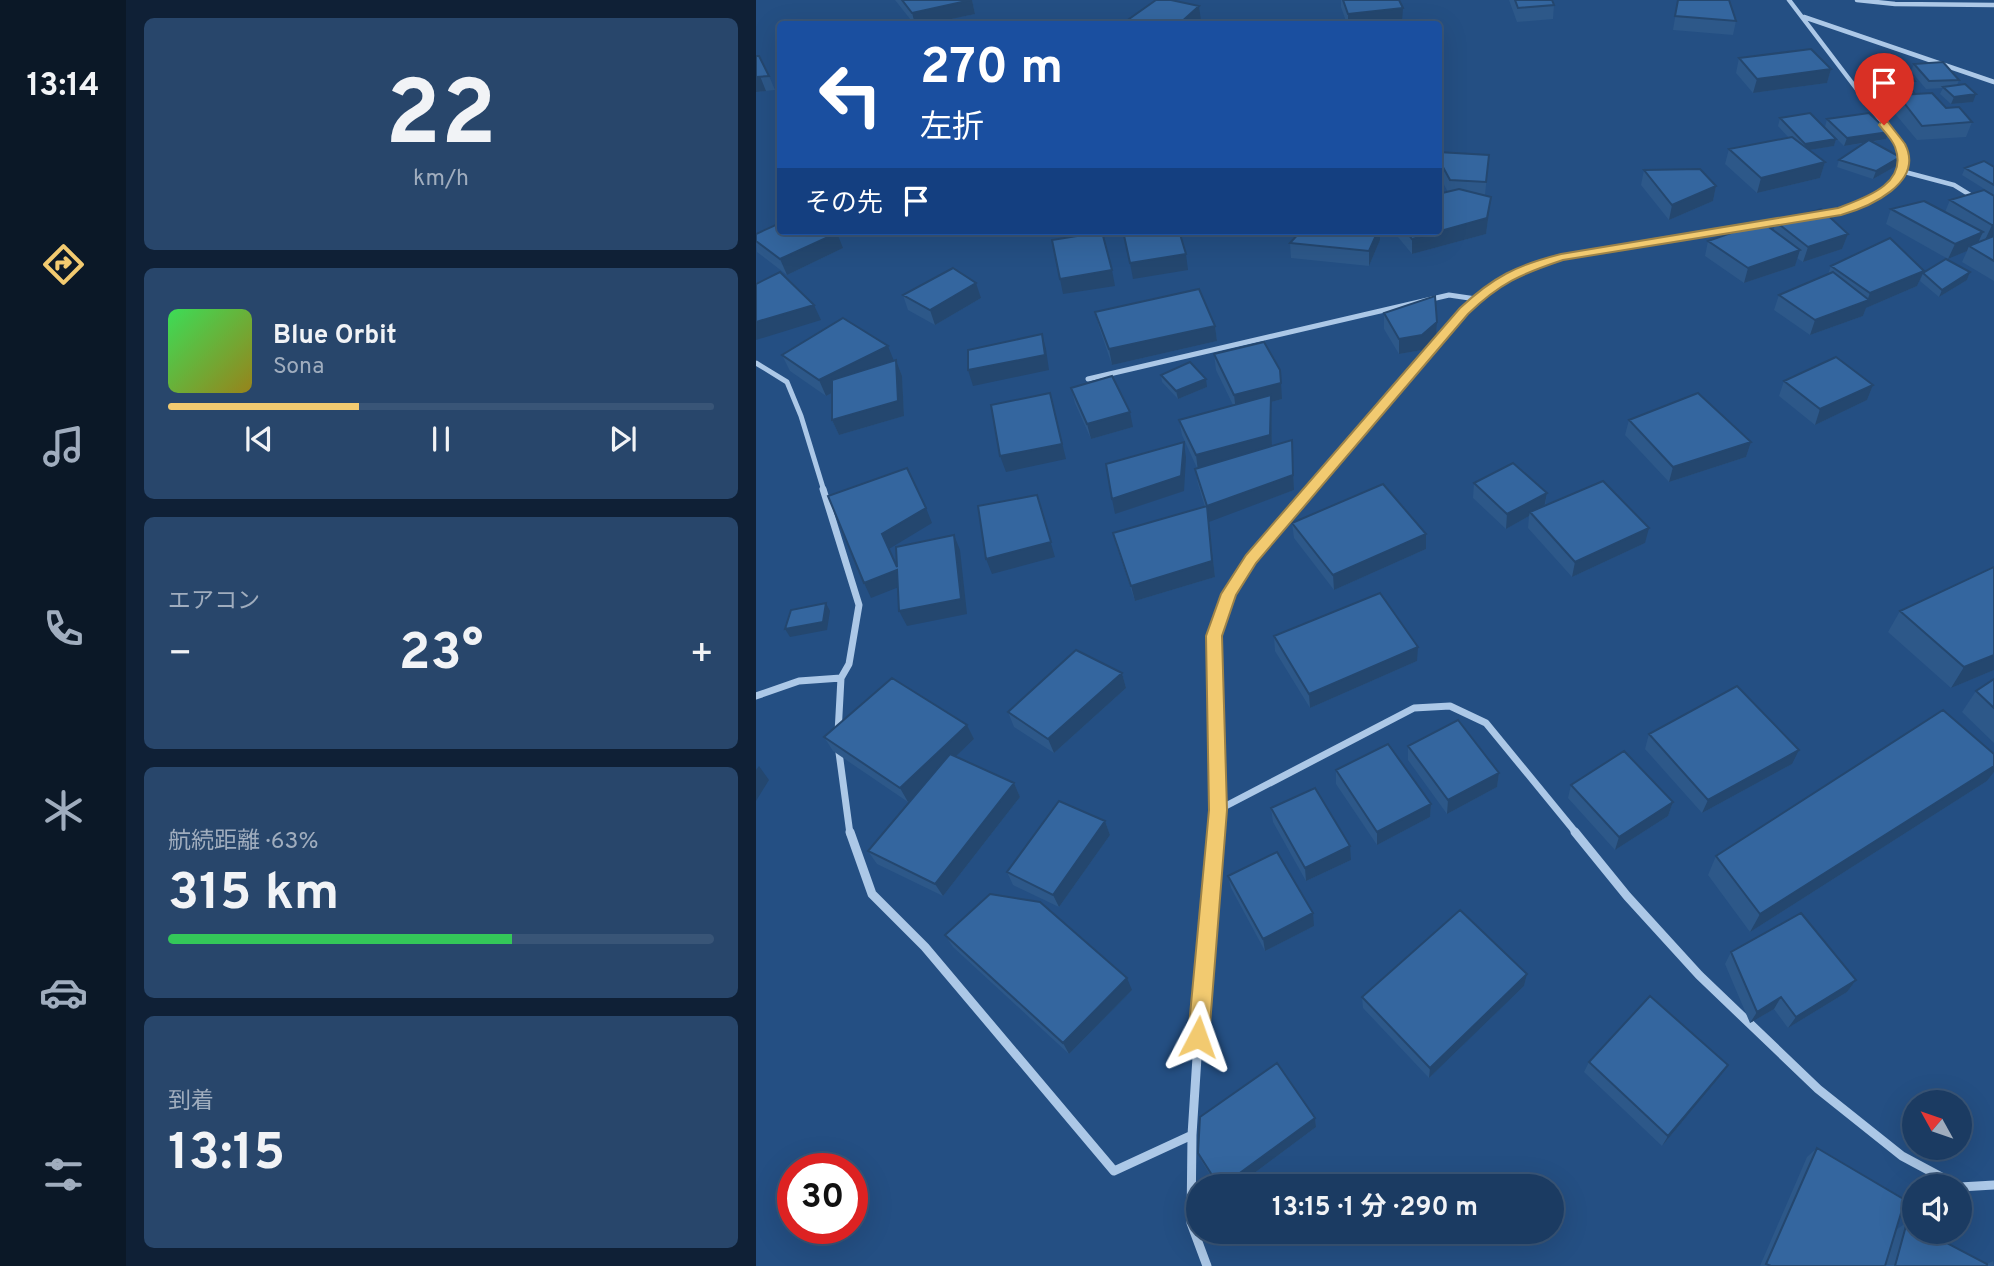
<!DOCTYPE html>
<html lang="ja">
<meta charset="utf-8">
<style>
:root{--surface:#1b3b62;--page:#28466b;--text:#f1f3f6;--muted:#a0adbe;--line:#395577;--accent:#f2ca70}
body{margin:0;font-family:Overpass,"Noto Sans JP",sans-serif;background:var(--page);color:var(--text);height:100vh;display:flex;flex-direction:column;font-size:26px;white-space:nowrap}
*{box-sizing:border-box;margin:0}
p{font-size:23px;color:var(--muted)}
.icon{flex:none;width:38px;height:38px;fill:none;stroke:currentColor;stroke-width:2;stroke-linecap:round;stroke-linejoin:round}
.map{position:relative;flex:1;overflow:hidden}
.sheet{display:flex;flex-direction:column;gap:18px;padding:18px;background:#0f2036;width:630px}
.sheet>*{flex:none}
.banner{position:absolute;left:21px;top:21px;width:665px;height:214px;border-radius:7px;box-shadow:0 7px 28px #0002,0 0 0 2px var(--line);background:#1a4fa0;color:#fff;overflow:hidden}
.needle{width:46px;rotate:310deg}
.controls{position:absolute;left:1146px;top:1090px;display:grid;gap:14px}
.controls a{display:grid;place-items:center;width:70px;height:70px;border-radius:50%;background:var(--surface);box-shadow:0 7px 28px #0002,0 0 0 2px var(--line);font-size:35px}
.speed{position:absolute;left:21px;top:1153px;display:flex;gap:14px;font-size:35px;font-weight:700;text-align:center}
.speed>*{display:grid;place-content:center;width:91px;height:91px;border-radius:50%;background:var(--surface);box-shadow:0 7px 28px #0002,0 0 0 2px var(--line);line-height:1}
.speed .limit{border:10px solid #d22;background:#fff;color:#111}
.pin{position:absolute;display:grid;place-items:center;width:60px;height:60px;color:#fff;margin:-72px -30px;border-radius:50% 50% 50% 0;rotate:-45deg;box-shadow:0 0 7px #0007}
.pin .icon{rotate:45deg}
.me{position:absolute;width:77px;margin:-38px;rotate:4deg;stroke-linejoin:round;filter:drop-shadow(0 0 5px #0008)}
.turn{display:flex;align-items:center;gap:24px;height:147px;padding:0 28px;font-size:32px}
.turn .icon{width:91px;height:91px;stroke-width:2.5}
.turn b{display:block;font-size:49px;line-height:60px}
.then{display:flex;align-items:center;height:66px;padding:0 28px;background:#0003;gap:14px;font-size:26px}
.big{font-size:52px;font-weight:700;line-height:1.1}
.sheet .tile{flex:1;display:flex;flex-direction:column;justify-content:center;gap:10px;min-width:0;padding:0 24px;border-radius:10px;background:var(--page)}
.sheet .dial{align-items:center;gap:0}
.dial b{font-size:91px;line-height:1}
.song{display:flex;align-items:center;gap:21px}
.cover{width:84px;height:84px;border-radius:10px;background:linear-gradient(135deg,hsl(130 70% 55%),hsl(50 70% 35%))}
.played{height:7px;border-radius:4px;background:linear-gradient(90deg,var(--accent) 35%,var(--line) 35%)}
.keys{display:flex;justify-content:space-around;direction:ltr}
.heat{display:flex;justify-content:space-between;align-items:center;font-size:38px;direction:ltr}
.charge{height:10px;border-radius:5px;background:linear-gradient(90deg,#34c759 63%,var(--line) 0)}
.trip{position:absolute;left:430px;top:1174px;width:378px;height:70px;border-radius:35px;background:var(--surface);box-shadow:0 7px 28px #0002,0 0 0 2px var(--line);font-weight:700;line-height:70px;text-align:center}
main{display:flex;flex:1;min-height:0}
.tabs{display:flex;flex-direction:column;width:126px;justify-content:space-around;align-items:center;background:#0b1827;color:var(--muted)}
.tabs .icon{width:49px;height:49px}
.tabs .active{color:var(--accent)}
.tabs b{font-size:32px;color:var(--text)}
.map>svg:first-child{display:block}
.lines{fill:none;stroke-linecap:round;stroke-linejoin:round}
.minor-far3{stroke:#acc8e7;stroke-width:4.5}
.minor-far2{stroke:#acc8e7;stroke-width:5}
.minor-far1{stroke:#acc8e7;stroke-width:7}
.minor{stroke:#acc8e7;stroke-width:9}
.wall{fill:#2d5889}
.shaded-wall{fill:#24476f}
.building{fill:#34669f;stroke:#24476f;stroke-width:2}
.route{fill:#f2ca70;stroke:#9d8349;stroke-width:2}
</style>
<main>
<nav class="tabs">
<b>13:14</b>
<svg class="icon active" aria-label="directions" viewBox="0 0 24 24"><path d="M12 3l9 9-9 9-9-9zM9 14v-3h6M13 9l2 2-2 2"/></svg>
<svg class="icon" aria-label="music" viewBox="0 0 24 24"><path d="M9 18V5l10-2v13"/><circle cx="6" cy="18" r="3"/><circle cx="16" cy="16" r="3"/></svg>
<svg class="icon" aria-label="phone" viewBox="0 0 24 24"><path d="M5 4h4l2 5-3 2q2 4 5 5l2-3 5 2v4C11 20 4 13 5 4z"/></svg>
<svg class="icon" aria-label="climate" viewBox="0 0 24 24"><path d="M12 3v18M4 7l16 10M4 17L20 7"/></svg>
<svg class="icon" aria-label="car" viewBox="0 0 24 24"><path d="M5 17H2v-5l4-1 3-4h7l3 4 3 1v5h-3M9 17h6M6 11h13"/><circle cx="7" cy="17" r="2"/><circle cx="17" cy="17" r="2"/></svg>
<svg class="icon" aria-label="filters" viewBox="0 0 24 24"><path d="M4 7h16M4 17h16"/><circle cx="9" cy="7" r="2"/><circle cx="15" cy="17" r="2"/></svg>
</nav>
<section class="sheet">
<div class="tile dial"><b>22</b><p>km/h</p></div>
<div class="tile">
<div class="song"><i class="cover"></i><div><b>Blue Orbit</b><p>Sona</p></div></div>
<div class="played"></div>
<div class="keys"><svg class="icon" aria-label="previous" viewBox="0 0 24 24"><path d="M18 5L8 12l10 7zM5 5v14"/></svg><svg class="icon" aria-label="pause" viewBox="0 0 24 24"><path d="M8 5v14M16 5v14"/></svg><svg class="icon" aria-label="next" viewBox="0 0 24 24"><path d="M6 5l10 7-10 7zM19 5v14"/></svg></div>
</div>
<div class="tile"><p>エアコン</p>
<div class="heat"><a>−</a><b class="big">23°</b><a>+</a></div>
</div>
<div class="tile"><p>航続距離 · 63%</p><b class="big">315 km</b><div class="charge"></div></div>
<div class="tile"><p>到着</p><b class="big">13:15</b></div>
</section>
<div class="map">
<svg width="1238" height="1266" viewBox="0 0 1238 1266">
<rect width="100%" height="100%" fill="#244f83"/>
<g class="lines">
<path class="minor-far3" d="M1033 0 1144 146C1145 153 1149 161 1147 168 1139 201 1089 210 1062 215
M1101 0 1139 4 1238 5
M1048 17 1238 82
M1145 171 1198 185 1219 198"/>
<path class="minor-far2" d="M0 363 31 382 45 416 68 491
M332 379 693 295 720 299
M554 491 708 311 733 288 766 269 805 257 1030 220"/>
<path class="minor-far1" d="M67 489 103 605 93 664 85 678 82 733
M0 696 43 681 85 678
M82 745 94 834
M462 810 658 708 694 706 730 723 821 834
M460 834 462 810 458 636 473 594 495 559 555 489"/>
<path class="minor" d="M94 832 116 894 169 947 358 1171 436 1135
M819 832 871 896 943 975 1062 1089 1146 1156 1202 1186
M1204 1187 1238 1185
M451 1266 435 1223 436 1135 447 964 460 832"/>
</g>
<path class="wall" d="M139 0H216L219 14 172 24H158Z
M585 0H643L646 22 626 24H591L585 7Z
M753 0H796L798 5 797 19 761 22Z
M922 0 980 21 977 35 917 30Z
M0 56 13 76 19 90 0 92Z
M983 58 1075 69 1071 83 997 93 980 73Z
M1116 64 1159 81 1157 88H1155L1159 94 1216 122 1210 137 1161 140 1136 110 1139 102 1133 95 1135 89H1125L1114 71Z
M1158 64 1203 80 1201 85 1217 102 1195 104 1184 94 1187 88 1170 89 1155 71Z
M1024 118 1080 139 1078 146 1053 150 1069 162 1064 178 1001 193 969 164 973 149 1033 138 1022 126Z
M1071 119 1133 132 1130 139 1116 142 1144 157 1142 165 1117 179 1081 167 1083 160 1108 143 1088 146 1069 127Z
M682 152 733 155 729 195 735 197 730 234 656 254 637 231H682L692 192 682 174Z
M1238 167V195L1206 175 1209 168Z
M888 170 960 186 957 201 913 220 885 185Z
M1238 196V281L1206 262 1211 251 1192 259 1130 224 1135 209 1189 212 1194 200Z
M1020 222 1092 234 1086 249 1047 262 1041 258 1039 266 988 283 949 256 952 241 1017 231Z
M545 231H624V240L613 266 535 258 534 243Z
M0 234 87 248 31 275 1 252Z
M1075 266 1168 271 1161 286 1110 308 1107 316 1054 335 1018 310 1023 295 1072 274Z
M1214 272 1211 280 1183 297 1164 281 1167 273Z
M147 295 225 298 179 325 152 310Z
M339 312 459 326 461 341 356 365 343 327Z
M628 313 681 322 680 338 666 350 643 354 628 329Z
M458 354 526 399 515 402 516 446 537 455 538 490 453 521 459 577 379 601 361 548 357 533 449 507 442 484 439 469 441 468 426 435 423 420 477 405 460 370Z
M26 355 140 360 146 376 148 416 83 435 76 420V393L70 396 34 371Z
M405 375 451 387 422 399 406 382Z
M1028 381 1117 385 1111 400 1059 425 1023 396Z
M315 388 377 427 335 439 319 403Z
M873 420 995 442 990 457 913 482 869 435Z
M718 483 791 493 789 506 889 543 816 577 772 528 773 516 750 529 717 498Z
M536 523 670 534V549L578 590 538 538Z
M1238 567V670L1195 688 1132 632 1144 611Z
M518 636 661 661 554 708 519 651Z
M366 673 370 688 298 753 258 727 252 712Z
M1238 679V743L1206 712 1220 691Z
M893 734 1036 764 946 813 889 749Z
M68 737 218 739 200 756 258 783 264 797 187 896 121 864 112 851 160 795 152 802 77 751Z
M652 746 743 773 741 787 691 814 652 760Z
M1238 754V772L1231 781 994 932 952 875 960 856Z
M580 770 675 804 674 817 621 845 580 784Z
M815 785 917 802 912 816 859 850 812 798Z
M515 808 595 860 550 881 517 822Z
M349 821 354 835 303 907 257 885 251 872Z
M472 876 558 926 509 951 475 888Z
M189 935 376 990 313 1054 197 947Z
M975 952 1100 980 1091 992 1032 1028 1018 1009 994 1023 969 964Z
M771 974 768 986 673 1078 607 1008 606 997Z
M833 1062 965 1075 906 1146 828 1072Z
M559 1118 560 1127 481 1186H461L446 1162 442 1153Z
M1061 1148 1129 1266H1004L1051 1157Z
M1151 1222 1231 1264 1237 1261 1238 1266H1129L1140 1230Z"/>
<path class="shaded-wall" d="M216 0 219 14 172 24H159L156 13Z
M443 6 445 21 441 24H423Z
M647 8 646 22 626 24H592V14Z
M1075 69 1071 83 997 93 1001 79Z
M4 76 10 91 0 92V77Z
M1220 94 1217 102 1195 104 1198 97Z
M1133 132 1130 139 1088 146 1091 138Z
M1080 139 1078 146 1047 151 1049 144Z
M1144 157 1142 165 1117 179 1120 171Z
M1069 162 1064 178 1001 193 1005 178Z
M960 186 957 201 913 220 916 205Z
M735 197 730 234 656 254V239Z
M1236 225H1238V238L1229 240Z
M622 231H624V240L613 266V251Z
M1227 232 1220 247 1213 246 1211 251 1192 259 1199 244Z
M81 233 87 248 31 275 24 259Z
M1092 234 1086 249 1047 262 1052 247Z
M1044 250 1039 266 988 283 992 268Z
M430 254 432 270 377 279 374 263Z
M356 270 359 286 307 294 304 279Z
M1168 271 1161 286 1110 308 1107 316 1054 335 1059 320 1111 301 1114 293Z
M1214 272 1211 280 1183 297 1186 290Z
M220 283 225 298 179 325 174 310Z
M58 305 65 320 0 340V322Z
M681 322 680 338 666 350 643 354V339Z
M459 326 461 341 356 365 353 349Z
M286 334 290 349 293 370 217 386 212 370Z
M132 346 138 361 70 396 63 380Z
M140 360 146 376 148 416 83 435 76 420Z
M450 379 451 387 422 399 420 391Z
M525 383 526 399 515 402 516 450 442 471 440 455 480 411 478 395Z
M1117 385 1111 400 1059 425 1064 409Z
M298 409 310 459 250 472 244 456Z
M374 412 377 427 335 439 331 424Z
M536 440 538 490 453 522 451 506Z
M428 442 430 458 428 491 359 514 356 499Z
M995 442 990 457 913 482 917 467Z
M791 493 788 508 774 512 773 516 750 529 751 514Z
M281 495 299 557 236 574 230 559Z
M451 506 459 577 379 601 375 586Z
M170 508 176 523 133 549 126 534Z
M893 528 889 543 816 577 819 562Z
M670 534V549L578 590 577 575Z
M198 535 204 550 211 614 151 626 143 611Z
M141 570 148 585 115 598 108 583Z
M70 603 74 611 71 630 34 637 29 629Z
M662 647 661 661 554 708 553 694Z
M1238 655V670L1195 688 1208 667Z
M366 673 370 688 298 753 292 739Z
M211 725 218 739 152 802 144 788Z
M1043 750 1036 764 946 813 952 800Z
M3 766 13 780 0 801V770Z
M1238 766V772L1231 781 994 932 1004 914Z
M743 773 741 787 691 814 692 800Z
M258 783 264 797 187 896 179 884Z
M917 802 912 816 859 850 863 837Z
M675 804 674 817 621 845V832Z
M349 821 354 835 303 907 297 895Z
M594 846 595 860 550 881 549 868Z
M557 913 558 926 509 951 507 939Z
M771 974 768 986 673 1078 674 1068Z
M371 978 376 990 313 1054 307 1043Z
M1100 980 1091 992 1032 1028 1040 1017Z
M1025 997 1018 1009 994 1023 1001 1012Z
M972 1065 965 1075 906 1146 912 1136Z
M559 1118 560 1127 481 1186H466Z"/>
<path class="building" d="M146 0H215L156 13Z
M400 0H415L443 6 423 24H366Z
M587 0H643L647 8 592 14Z
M759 0H796L798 5 762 8Z
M922 0H973L980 21 919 16Z
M1055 49 1075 69 1001 79 983 58Z
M0 56H3L13 76 0 77Z
M1187 62 1203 80 1173 81 1158 64Z
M1147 63 1159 81 1128 82 1116 64Z
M1209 84 1220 94 1198 97 1187 87Z
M1153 86 1159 94 1141 95 1136 87Z
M1176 93 1190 108 1203 107 1216 122 1166 126 1142 95Z
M1054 113 1080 139 1049 144 1024 118Z
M1113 113 1133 132 1091 138 1071 119Z
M1036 137 1069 162 1005 178 973 149Z
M1113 140 1144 157 1120 171 1083 160Z
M682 152 733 155 730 182 694 180 682 158Z
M1228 161 1238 167V185L1209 168Z
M944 169 960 186 916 205 888 170Z
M703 189 735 197 731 218 656 239 650 231H682V194Z
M1228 190 1238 196V225H1236L1194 200Z
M1168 201 1227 232 1199 244 1135 209Z
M1065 209 1092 234 1052 247 1020 222Z
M1006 222 1044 250 992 268 952 241Z
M24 223V231H78L81 233 24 259 0 241V234Z
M367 231H423L430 254 374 263Z
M545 231H622L613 251 534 243Z
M346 232 356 270 304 279 296 240Z
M1238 236V261L1213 246Z
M1134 238 1168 271 1114 293 1075 266Z
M1190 259 1214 272 1186 290 1167 273Z
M197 268 220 283 174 310 147 295Z
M24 272 58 305 0 322V284Z
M1077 272 1113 300 1059 320 1023 295Z
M443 289 459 326 353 349 339 312Z
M679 296 681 322 666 335 643 339 628 313Z
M87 318 132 346 63 380 26 355Z
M286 334 289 355 212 370V350Z
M508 342 524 370 525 383 478 395 458 354Z
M1080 357 1117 385 1064 409 1028 381Z
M140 360 142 401 76 420V380Z
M434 362 450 379 420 391 405 375Z
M356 376 374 412 331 424 315 388Z
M294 393 306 444 244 456 235 405Z
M942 393 995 442 917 467 873 420Z
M515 395 514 435 440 455 423 420Z
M536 440 537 475 451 506 439 469Z
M428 442 425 476 356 499 350 464Z
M757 463 791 493 751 514 718 483Z
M151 468 170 508 126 534 141 567 140 547 198 535 205 599 143 611 141 570 108 583 72 496Z
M847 481 893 528 819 562 774 512Z
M627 484 670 534 577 575 536 523Z
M281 495 295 542 230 559 222 506Z
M451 506 456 561 375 586 357 533Z
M1238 567V655L1208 667 1144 611Z
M624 593 662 647 553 694 518 636Z
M70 603 67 622 29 629 35 610Z
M320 650 366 673 292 739 252 712Z
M136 678 211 725 144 788 68 737Z
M1238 679V708L1220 691Z
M981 686 1043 750 952 800 893 734Z
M1187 710 1238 754V766L1004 914 960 856Z
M702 720 743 773 692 800 652 746Z
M632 744 675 804 621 832 580 770Z
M868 751 917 802 863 837 815 785Z
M194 754 258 783 179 884 112 851Z
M559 788 594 846 549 868 515 808Z
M303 801 349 821 297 895 251 872Z
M521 852 557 913 507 939 472 876Z
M234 894 284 902 371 978 307 1043 189 935Z
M704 910 771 974 674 1068 606 997Z
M1045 913 1100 980 1040 1017 1025 997 1001 1012 975 952Z
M894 996 972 1065 912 1136 833 1062Z
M521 1063 559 1118 466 1186H463L442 1153 444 1117Z
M1061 1148 1149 1200 1129 1266H1015L1010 1264Z
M1151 1222 1158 1226V1232H1170L1231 1264V1266H1139Z"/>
<path class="route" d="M1125 122H1132C1137 129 1144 137 1149 144 1169 183 1113 207 1085 215L807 260C765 274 744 283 712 314L500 563 480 595 466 636 471 810 453 1037 450 1045 442 1047 435 1045 432 1037 453 810 450 636 465 594 490 555 704 308C737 277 761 265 805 254L1082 208C1108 198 1153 184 1139 147 1136 139 1128 131 1123 125Z"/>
</svg>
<div class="controls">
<a><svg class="needle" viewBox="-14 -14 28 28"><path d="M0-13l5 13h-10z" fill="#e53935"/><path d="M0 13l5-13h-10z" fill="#a0adbe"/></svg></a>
<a><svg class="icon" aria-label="sound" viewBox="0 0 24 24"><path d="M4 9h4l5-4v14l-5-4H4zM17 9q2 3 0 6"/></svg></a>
</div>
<div class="speed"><div class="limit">30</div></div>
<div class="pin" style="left:1128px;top:125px;background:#d93025"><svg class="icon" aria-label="arrive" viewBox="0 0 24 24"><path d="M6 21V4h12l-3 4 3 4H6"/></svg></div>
<svg class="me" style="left:442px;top:1037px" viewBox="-20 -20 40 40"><path d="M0-17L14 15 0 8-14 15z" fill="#f2ca70" stroke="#fff" stroke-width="4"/></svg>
<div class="trip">13:15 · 1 分 · 290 m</div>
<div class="banner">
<div class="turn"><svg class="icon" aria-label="left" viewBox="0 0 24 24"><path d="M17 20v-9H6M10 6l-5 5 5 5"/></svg><div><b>270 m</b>左折</div></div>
<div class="then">その先<svg class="icon" aria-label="arrive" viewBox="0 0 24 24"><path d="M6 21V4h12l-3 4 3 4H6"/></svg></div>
</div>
</div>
</main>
